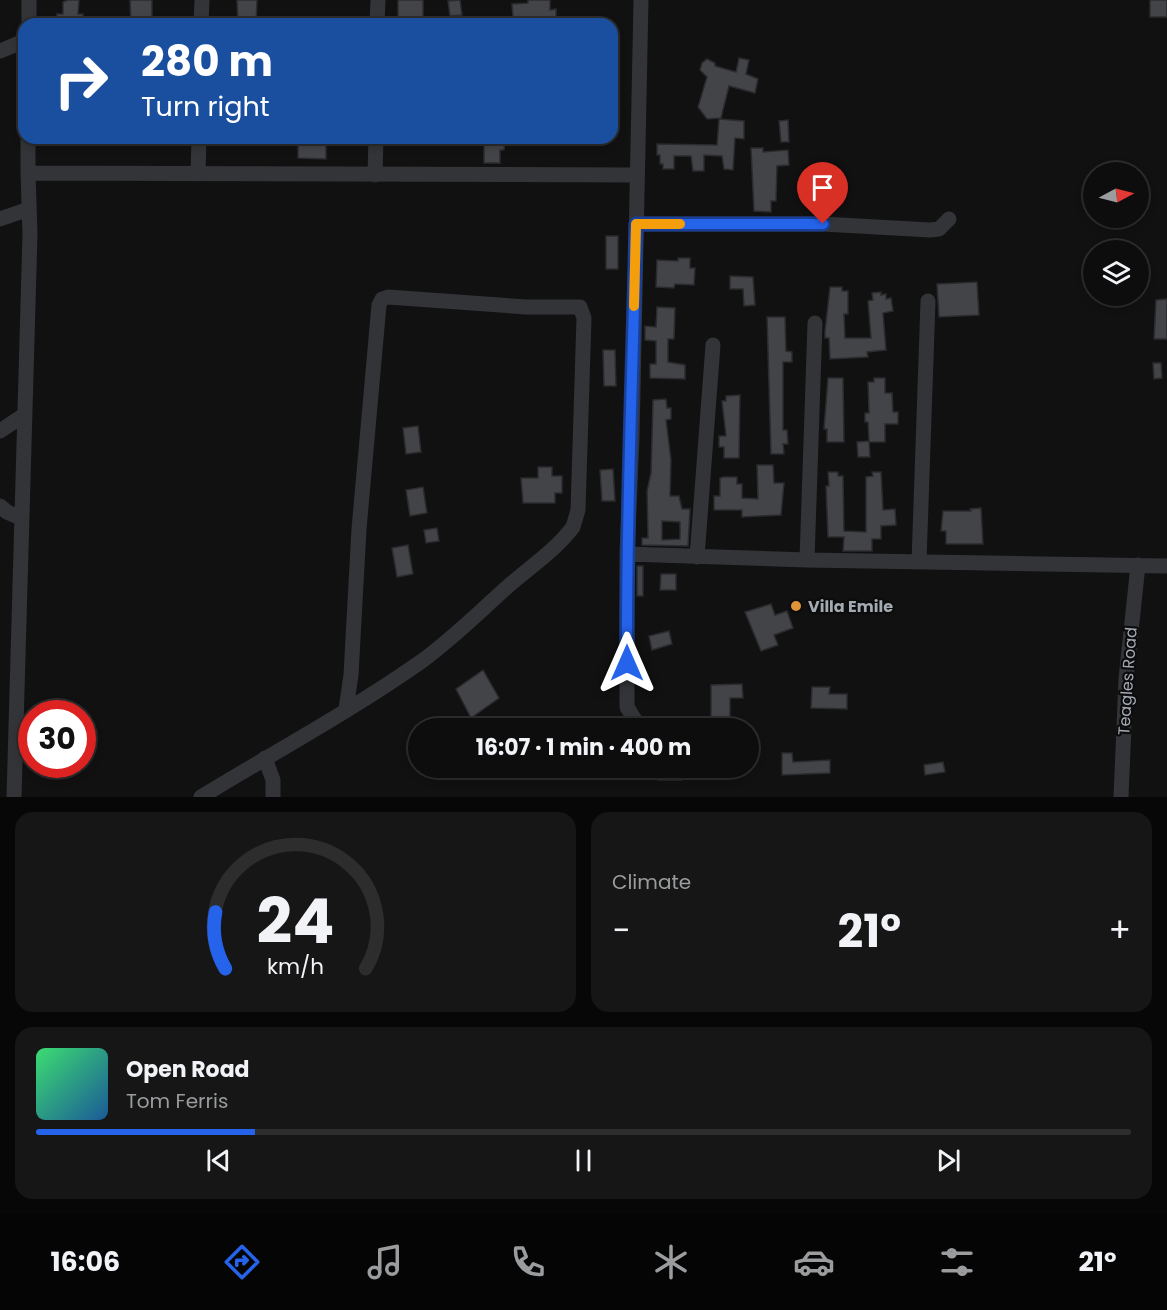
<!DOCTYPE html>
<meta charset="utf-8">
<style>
:root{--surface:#0d0d0e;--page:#161617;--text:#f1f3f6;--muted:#9a9c9e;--line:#2d2d2e;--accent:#2563eb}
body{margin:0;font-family:Poppins,sans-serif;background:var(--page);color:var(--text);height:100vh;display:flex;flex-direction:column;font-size:22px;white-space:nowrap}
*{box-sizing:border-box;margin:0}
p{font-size:20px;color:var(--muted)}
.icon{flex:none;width:33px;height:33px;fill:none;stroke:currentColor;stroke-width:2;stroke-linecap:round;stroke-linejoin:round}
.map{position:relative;height:797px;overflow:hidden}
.panel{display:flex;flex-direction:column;gap:15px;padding:15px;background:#070708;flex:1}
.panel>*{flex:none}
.banner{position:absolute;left:18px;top:18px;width:600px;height:126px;border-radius:18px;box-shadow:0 3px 9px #0003,0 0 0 2px var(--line);background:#1a4fa0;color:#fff;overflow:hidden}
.needle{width:39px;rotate:83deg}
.fabs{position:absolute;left:1083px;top:162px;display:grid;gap:12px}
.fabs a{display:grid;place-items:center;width:66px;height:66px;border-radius:50%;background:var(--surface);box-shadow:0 3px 9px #0003,0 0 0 2px var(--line);font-size:30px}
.speed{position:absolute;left:18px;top:700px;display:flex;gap:12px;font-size:30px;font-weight:700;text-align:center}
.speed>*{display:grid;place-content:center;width:78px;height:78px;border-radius:50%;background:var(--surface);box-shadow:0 3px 9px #0003,0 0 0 2px var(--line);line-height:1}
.speed .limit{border:9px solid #d22;background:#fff;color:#111}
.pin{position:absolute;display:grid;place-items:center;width:51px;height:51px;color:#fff;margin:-62px -26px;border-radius:50% 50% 50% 0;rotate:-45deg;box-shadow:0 0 6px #0007}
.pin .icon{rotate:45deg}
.me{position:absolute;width:66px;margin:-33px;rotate:0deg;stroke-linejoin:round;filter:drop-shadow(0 0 4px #0008)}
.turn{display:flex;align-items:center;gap:21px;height:126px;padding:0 24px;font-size:27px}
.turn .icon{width:78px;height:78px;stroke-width:2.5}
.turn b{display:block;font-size:42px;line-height:51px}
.big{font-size:45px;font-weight:700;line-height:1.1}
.panel .widget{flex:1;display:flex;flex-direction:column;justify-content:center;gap:9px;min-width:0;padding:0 21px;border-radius:18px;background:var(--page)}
.panel .dial{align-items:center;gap:0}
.dial svg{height:156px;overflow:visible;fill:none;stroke:var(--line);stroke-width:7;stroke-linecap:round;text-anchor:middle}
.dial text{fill:var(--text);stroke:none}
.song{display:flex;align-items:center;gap:18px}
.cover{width:72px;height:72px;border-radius:9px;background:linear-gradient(135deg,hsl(140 70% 55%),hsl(210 70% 35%))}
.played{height:6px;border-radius:3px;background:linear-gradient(90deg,var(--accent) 20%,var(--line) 20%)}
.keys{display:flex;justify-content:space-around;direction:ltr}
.heat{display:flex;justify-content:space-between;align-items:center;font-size:33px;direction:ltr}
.panel .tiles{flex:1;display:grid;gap:15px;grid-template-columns:1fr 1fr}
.widget:last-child{grid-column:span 2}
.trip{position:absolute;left:408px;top:718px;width:351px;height:60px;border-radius:30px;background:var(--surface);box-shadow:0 3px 9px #0003,0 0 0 2px var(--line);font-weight:700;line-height:60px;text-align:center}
.tab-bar{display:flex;height:96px;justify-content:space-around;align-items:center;background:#050506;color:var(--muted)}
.tab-bar .icon{width:42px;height:42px}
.tab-bar .active{color:var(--accent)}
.tab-bar b{font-size:27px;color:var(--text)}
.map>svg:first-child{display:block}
.building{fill:#424448;stroke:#2b2b2e;stroke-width:1.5;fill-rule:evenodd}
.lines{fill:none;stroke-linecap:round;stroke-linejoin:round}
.minor{stroke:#323437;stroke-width:15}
.route-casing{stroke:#184099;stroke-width:15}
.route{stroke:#2563eb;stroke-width:10}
.slow{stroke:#f59e0b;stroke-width:10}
.poi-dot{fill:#e1933a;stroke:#0c0c0d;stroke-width:2}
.labels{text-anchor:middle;stroke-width:4.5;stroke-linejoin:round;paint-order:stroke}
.poi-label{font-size:16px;font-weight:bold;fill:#a3aab2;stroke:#0c0c0d;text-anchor:start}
.street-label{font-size:16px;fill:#a3aab2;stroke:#0c0c0d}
</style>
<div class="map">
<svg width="1167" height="797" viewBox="0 0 1167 797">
<rect width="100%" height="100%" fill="#111112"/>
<path class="building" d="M68 0H79L78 14H83V24H57V14H63V2Z
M130 0H152V20H147V24H131Z
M237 0H257L256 24H238Z
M398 0H423V24H406V21H398Z
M460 0 462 15 450 16 448 1Z
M528 0H550V10L556 9V24H529V17H513L512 4 528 3Z
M1150 0H1167V17H1150Z
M739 58 749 60 746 74 758 79 755 93 729 86 721 118 707 119 698 107 707 77 700 70 702 63 707 59 715 63V66L736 72Z
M719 119 744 121V139L735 138 733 170 724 169 722 156 704 155V171H693L691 156H674V169H663V164H660V155H657V144L717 145Z
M788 120 789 142H781L779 121Z
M484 138H505L504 150H500V163H484Z
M298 142 326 143V159L298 158Z
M751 148H763V152L788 150 789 165 777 166 776 201H771V212L754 211Z
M606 236H618V269H606Z
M678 258H690V268H695L694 285 675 284 674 288 656 287 657 260 678 261Z
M730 276 753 277 755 305 744 306 743 289H730Z
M977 282 979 315 939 317 937 284Z
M830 287H842V291H848V314H844L845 338H871L868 301 873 300 872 293 881 292V295L886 294V299L891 298 893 311 883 313 886 350 867 352 868 357 830 359 829 338H825V331Z
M1167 299V339H1154L1156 300Z
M657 307 675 308 674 339H668V362L685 365V379L650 378V364H656V341L645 340V326L656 327Z
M767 317H785L786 351 792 352V362H783V430H787L788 444H783L784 454H771Z
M603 350H615L616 386H604Z
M1153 363H1161L1162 378 1154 379Z
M828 378H843L844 442H827V429H824Z
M874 378H885V393H892L893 412H898V424H885V442H869L870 457H858L857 442 869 441 868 422H865V413H869L868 382H874Z
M740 395 739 458H724V447H719V436H726L722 401H726V396Z
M666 399 667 408H671V419L666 420 671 460 670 496H679L682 509H690L688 546 642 545V538H648L647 491 651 473 653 400ZM662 521 680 522V539L662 540Z
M418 426 421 452 406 454 403 428Z
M757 465H773L774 483H784L781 515 742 517V510H714V496H720V478L724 477H737V484H742V498L758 499Z
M538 467H552V476H562V493H555V503H523L521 478H538Z
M613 469 615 501H602L600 470Z
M828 472H838V476H843L844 531 866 532V477L873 476 872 472H881L883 510 895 509 896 525 881 526V539H872V551H843L844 537H828L826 486H829Z
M423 487 427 513 410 516 406 490Z
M981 508 983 544H946V531H941L943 511H971L970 509Z
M437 528 439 541 426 543 424 530Z
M408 545 413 574 397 577 392 548Z
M637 566H643V596H637Z
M661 574H676V590H660Z
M771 604 775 615 787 611 793 628 774 635 778 645 761 651 745 612Z
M669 631 672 644 652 650 649 636Z
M483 670 499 698 471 718 456 689Z
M742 684 743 698H730V729H714V719H711V685Z
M812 687H830L829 694H847V709L811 708Z
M782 753H792L793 762 830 760V773L782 775Z
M943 762 945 772 925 775 924 765Z
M657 768H681L682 780H658Z"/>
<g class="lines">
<path class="minor" d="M641 0 632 439 627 554 807 560 1167 566
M29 24V0
M201 24 202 0
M377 24 378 0
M0 51 24 41
M28 138V173
M198 174 199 138
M375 175 376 138
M0 219 29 209
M636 224H823L930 230 939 229 949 219
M0 431 24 415
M0 506 7 512 21 518
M627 554V707L638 725 668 729
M697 557 713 345
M807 560 815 323
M919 562 928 301
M265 758 273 780V797
M14 797 30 234 28 173 637 175
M201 797C273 753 349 712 419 663 450 641 477 614 505 589 527 569 555 551 573 527L578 510 584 318 580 307H526L388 297 382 299 379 305 359 529 351 675 346 709
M1121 797 1126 679 1138 565"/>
</g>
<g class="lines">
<defs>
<path id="route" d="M627 663C626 517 633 371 636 224H823"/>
</defs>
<use href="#route" class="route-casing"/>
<use href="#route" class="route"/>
<path class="slow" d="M634 306 636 224H680"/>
</g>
<circle class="poi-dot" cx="796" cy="606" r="6"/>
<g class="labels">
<g class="poi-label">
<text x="808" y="612">Villa Emile</text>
</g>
<g class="street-label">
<text transform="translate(1127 681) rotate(-86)" y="6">Teagles Road</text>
</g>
</g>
</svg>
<div class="fabs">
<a><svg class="needle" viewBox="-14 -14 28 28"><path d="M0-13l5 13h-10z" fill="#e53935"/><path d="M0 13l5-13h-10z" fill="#9a9c9e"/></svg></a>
<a><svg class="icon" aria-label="layers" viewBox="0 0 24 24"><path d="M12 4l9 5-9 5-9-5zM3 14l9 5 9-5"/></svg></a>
</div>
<div class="speed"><div class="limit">30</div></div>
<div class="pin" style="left:823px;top:224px;background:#d93025"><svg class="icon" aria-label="arrive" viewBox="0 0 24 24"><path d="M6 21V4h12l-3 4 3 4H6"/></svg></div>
<svg class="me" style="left:627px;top:663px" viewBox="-20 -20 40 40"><path d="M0-17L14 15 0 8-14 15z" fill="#2563eb" stroke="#fff" stroke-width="4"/></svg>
<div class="trip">16:07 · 1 min · 400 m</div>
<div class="banner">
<div class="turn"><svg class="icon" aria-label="right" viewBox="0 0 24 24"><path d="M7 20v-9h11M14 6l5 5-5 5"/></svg><div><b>280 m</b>Turn right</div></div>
</div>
</div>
<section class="panel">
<div class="tiles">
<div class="widget dial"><svg viewBox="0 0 100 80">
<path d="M14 69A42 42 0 1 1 86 69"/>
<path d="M14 69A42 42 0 0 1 9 40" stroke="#2563eb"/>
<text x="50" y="56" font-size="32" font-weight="700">24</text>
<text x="50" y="72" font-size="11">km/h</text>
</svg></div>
<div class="widget"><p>Climate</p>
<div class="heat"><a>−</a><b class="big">21°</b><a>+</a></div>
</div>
<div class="widget">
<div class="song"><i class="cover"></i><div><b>Open Road</b><p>Tom Ferris</p></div></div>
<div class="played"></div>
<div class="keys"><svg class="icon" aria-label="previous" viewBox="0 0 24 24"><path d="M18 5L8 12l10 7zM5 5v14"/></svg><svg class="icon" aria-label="pause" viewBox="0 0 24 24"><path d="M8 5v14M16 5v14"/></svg><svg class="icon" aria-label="next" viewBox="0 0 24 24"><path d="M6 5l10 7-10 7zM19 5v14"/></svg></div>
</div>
</div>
</section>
<nav class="tab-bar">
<b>16:06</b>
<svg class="icon active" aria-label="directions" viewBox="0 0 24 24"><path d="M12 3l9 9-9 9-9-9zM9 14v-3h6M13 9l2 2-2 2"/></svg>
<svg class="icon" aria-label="music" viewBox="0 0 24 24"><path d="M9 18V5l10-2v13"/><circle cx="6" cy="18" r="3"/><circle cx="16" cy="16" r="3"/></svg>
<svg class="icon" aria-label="phone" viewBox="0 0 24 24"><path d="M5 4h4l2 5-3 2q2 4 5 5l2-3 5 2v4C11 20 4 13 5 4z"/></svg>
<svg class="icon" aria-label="climate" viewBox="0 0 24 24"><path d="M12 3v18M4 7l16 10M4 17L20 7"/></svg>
<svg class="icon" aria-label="car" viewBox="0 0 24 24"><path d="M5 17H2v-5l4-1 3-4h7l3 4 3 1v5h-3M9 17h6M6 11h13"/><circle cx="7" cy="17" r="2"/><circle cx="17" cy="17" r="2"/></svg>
<svg class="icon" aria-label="filters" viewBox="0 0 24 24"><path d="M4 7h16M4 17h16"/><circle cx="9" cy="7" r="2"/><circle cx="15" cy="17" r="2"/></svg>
<b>21°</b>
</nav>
